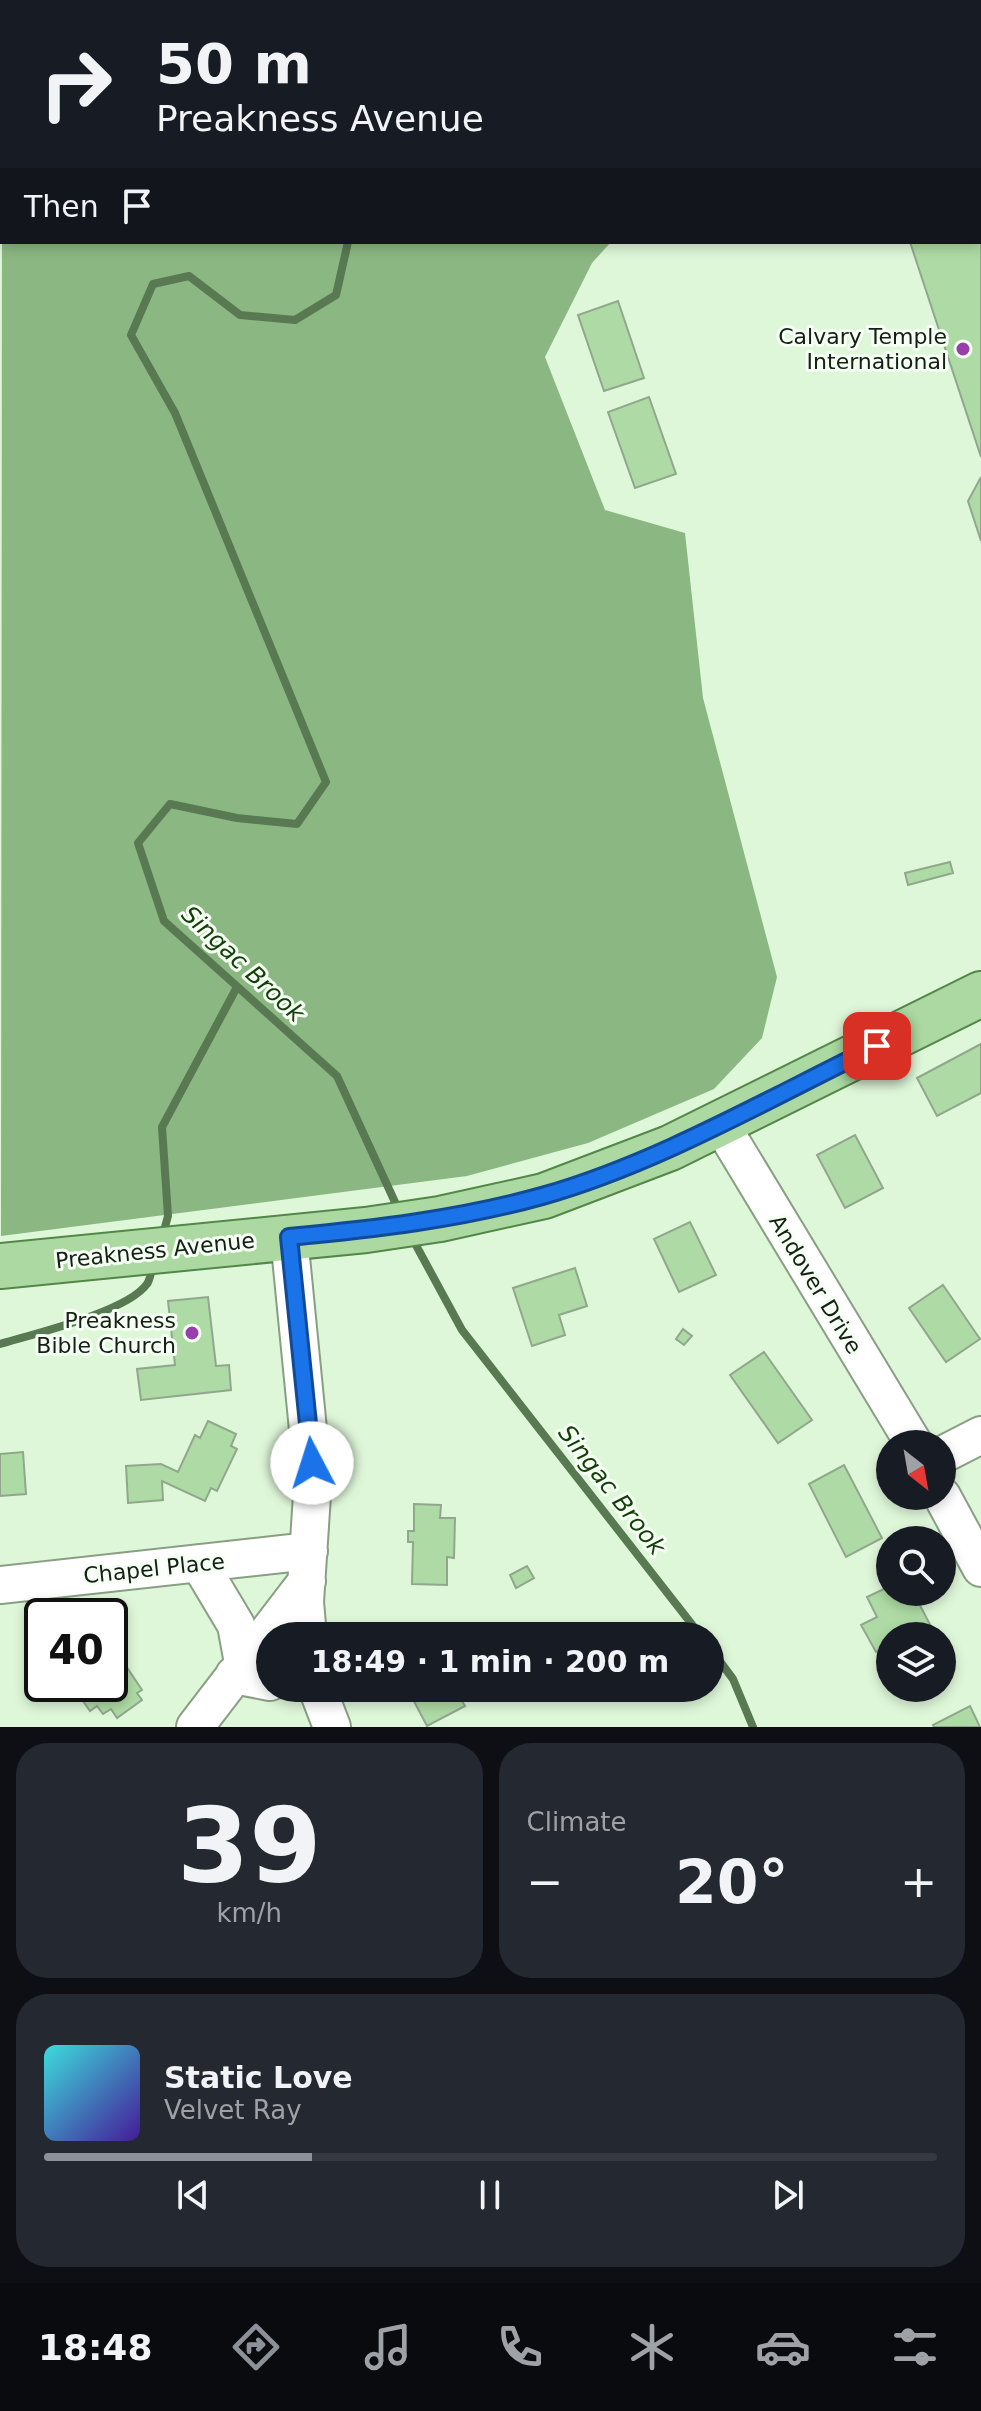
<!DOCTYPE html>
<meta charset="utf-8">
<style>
:root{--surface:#171b24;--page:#242831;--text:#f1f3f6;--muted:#9ea1a6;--line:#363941;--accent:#8c9099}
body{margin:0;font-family:"DejaVu Sans",sans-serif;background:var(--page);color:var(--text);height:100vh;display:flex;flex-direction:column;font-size:30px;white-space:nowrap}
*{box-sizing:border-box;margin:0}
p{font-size:26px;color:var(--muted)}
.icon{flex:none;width:44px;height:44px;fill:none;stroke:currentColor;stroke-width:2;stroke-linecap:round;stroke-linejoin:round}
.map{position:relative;height:1727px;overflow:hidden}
.panel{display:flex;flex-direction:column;gap:16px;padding:16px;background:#0d0f14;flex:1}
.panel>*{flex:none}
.guide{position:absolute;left:0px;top:0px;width:982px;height:244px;box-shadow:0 4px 12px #0003;background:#171b24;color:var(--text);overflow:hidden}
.needle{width:52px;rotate:149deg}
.controls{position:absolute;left:876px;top:1430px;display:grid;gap:16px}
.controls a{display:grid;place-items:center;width:80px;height:80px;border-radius:50%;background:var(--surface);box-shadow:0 4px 12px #0003;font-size:40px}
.speed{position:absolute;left:24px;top:1598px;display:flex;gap:16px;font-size:40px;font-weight:700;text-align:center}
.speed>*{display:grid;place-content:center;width:104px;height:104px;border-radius:50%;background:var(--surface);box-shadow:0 4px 12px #0003;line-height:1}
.speed .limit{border:4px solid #111;border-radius:12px;background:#fff;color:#111}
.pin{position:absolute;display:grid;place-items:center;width:68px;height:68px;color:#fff;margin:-34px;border-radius:16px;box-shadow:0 4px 12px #0006}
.me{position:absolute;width:88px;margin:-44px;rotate:355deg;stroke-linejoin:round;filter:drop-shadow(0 0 6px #0008)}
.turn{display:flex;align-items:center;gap:28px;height:168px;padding:0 24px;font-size:36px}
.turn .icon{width:104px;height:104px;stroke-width:2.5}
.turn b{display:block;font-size:56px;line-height:68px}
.then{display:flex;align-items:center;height:76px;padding:0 24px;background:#0003;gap:16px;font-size:30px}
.big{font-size:60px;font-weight:700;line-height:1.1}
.panel .card{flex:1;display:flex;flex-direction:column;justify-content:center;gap:12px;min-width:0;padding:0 28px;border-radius:32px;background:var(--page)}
.panel .dial{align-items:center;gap:0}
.dial b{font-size:104px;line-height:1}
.song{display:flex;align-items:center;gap:24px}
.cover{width:96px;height:96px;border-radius:12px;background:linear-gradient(135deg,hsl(180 70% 55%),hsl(260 70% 35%))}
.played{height:8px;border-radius:4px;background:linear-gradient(90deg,var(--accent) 30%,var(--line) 30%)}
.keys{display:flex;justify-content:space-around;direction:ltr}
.heat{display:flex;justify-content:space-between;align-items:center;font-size:44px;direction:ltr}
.panel .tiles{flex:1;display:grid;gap:16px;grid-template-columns:1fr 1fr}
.card:last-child{grid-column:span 2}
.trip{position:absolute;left:256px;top:1622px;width:468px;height:80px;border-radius:40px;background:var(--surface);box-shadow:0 4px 12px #0003;font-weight:700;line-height:80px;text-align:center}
.tab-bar{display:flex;height:128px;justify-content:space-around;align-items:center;background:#090b0e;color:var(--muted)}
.tab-bar .icon{width:56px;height:56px}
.tab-bar .current{color:var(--accent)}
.tab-bar b{font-size:36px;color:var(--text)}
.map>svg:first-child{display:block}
.forest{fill:#8bb782}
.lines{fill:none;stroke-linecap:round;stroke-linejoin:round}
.stream{stroke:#587952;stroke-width:8}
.building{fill:#aedba5;stroke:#90a78c;stroke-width:2}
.minor-casing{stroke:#899f84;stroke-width:40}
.major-casing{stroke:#528748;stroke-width:48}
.minor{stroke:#fff;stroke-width:36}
.major{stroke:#abd9a1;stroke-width:44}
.route-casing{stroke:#114b97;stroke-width:20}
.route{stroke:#1a73e8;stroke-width:14}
.poi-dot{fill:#983fab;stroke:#f5fff3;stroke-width:3}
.labels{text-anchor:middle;stroke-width:6;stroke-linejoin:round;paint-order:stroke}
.poi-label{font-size:22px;fill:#161f15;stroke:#f5fff3;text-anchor:end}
.street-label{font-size:22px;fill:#161f15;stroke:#f5fff3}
.water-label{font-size:24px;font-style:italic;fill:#123e07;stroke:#f5fff3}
</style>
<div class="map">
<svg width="981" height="1727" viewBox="0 0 981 1727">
<rect width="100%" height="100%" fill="#dff7d9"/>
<path class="forest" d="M120 0H650V2H119Z
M2 203V242H611L592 263 545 357 605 510 685 533 703 698 777 977 762 1038 714 1089 588 1143 467 1176 1 1236Z"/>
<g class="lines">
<path class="stream" d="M163 2 165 0
M348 242 336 295 295 320 240 315 189 276 153 284 131 335 175 413 326 782 297 824 237 818 170 804 138 843 164 921 337 1076 400 1213
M411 1236 462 1330 701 1636
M162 1238 168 1216 162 1127 237 987
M0 1344C33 1334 127 1312 147 1284 150 1280 151 1271 153 1266
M710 1648 733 1679 753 1727"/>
</g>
<path class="building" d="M0 0H48L2 4Z
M0 40H2L0 165Z
M981 167V457L910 242H980Z
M618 301 644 378 604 391 578 315Z
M649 397 676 474 635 488 608 412Z
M981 477V541L968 501Z
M950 862 953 873 908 885 905 873Z
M981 1044V1093L937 1116 917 1078Z
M855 1135 883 1188 845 1208 817 1155Z
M690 1222 716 1275 679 1292 654 1239Z
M575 1268 587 1306 559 1315 565 1335 532 1346 513 1288Z
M943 1285 980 1339 946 1362 909 1308Z
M208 1297 216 1366 229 1365 231 1390 141 1400 137 1369 175 1365 168 1301Z
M683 1329 692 1336 684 1345 676 1339Z
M764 1352 812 1420 778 1443 730 1375Z
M208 1421 236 1434 231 1446 237 1449 217 1491 211 1488 205 1501 162 1481 163 1500 128 1503 126 1466 161 1464 178 1472 195 1435 200 1438Z
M23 1452 26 1494 0 1496V1454Z
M844 1465 882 1538 846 1557 809 1484Z
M414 1504 441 1505 440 1518H455L454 1558 447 1557V1585L412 1584 413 1542H408V1531H414Z
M527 1566 534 1578 516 1588 510 1575Z
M890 1586V1592H913L936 1636H890V1645L876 1652 861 1625 877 1617 867 1597Z
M116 1651 142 1690 137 1693 142 1700 117 1718 111 1709 103 1714 97 1706 90 1711 76 1691 86 1684H110V1655Z
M407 1688H455L465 1706 427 1726Z
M970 1706 980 1727H934L933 1725Z"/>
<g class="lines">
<defs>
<path id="minor" d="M720 1123 914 1444
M289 1237 313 1480 305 1602 308 1636
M942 1455 981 1435
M942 1496 981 1568
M199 1563 236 1625 243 1663
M0 1585 309 1551
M234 1675 270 1682
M317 1688 332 1727
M195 1727 307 1581"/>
<path id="major" d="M0 1266 366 1230 440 1219 544 1196 670 1148 981 994"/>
</defs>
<use href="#minor" class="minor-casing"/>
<use href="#major" class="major-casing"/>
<use href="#minor" class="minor"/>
<use href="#major" class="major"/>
</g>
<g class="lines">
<defs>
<path id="route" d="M312 1463 289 1237C374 1229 460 1219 542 1196 656 1164 770 1098 877 1046"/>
</defs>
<use href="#route" class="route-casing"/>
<use href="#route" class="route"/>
</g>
<g class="poi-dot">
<circle cx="963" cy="349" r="8"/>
<circle cx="192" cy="1333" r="8"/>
</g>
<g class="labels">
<g class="poi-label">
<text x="947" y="344">Calvary Temple<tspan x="947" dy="25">International</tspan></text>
<text x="176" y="1328">Preakness<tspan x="176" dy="25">Bible Church</tspan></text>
</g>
<g class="street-label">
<text transform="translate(155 1250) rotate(-6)" y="8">Preakness Avenue</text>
<text transform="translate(816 1284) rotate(59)" y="8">Andover Drive</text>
<text transform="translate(154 1568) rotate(-6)" y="8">Chapel Place</text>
</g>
<g class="water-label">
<text transform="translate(243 964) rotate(43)" y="8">Singac Brook</text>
<text transform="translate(612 1490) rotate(52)" y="8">Singac Brook</text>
</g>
</g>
</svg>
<div class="controls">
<a><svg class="needle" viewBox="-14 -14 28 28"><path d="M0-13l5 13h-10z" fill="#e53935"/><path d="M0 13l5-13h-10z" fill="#9ea1a6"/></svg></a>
<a><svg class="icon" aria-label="search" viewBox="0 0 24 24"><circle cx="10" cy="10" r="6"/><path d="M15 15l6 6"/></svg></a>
<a><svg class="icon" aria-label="layers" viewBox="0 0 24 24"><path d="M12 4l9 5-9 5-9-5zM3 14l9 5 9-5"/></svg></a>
</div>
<div class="speed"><div class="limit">40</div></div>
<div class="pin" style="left:877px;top:1046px;background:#d93025"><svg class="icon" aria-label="arrive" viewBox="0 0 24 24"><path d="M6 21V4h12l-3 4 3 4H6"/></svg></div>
<svg class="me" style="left:312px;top:1463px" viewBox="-20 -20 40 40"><circle r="19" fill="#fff"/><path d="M0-13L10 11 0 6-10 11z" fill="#1a73e8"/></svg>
<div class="trip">18:49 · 1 min · 200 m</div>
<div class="guide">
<div class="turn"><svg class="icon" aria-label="right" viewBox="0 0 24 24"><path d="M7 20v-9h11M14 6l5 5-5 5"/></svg><div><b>50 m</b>Preakness Avenue</div></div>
<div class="then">Then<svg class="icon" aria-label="arrive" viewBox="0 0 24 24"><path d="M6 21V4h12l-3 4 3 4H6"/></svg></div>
</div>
</div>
<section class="panel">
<div class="tiles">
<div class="card dial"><b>39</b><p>km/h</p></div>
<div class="card"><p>Climate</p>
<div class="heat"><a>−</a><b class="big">20°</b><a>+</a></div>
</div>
<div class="card">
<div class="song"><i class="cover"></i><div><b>Static Love</b><p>Velvet Ray</p></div></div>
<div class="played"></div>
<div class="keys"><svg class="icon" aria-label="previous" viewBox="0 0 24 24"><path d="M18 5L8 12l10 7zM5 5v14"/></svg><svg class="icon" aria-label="pause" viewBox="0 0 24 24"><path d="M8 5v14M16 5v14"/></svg><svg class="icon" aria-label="next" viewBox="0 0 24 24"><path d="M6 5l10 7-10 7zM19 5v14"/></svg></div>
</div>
</div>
</section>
<nav class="tab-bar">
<b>18:48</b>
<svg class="icon current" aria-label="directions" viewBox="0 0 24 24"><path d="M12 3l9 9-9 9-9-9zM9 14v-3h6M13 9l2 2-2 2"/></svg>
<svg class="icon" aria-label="music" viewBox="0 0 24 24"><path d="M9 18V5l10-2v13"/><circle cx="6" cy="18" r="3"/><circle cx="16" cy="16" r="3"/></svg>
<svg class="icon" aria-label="phone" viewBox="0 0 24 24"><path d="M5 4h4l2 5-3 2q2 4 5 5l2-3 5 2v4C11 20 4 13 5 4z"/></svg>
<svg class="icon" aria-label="climate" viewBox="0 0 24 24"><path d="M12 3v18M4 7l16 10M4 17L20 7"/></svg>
<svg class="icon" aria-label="car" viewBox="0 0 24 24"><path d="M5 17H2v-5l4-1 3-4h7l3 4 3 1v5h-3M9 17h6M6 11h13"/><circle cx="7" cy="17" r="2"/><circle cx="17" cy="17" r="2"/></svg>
<svg class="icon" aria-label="filters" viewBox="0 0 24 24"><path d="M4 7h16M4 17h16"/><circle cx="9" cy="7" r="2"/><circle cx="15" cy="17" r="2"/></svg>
</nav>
